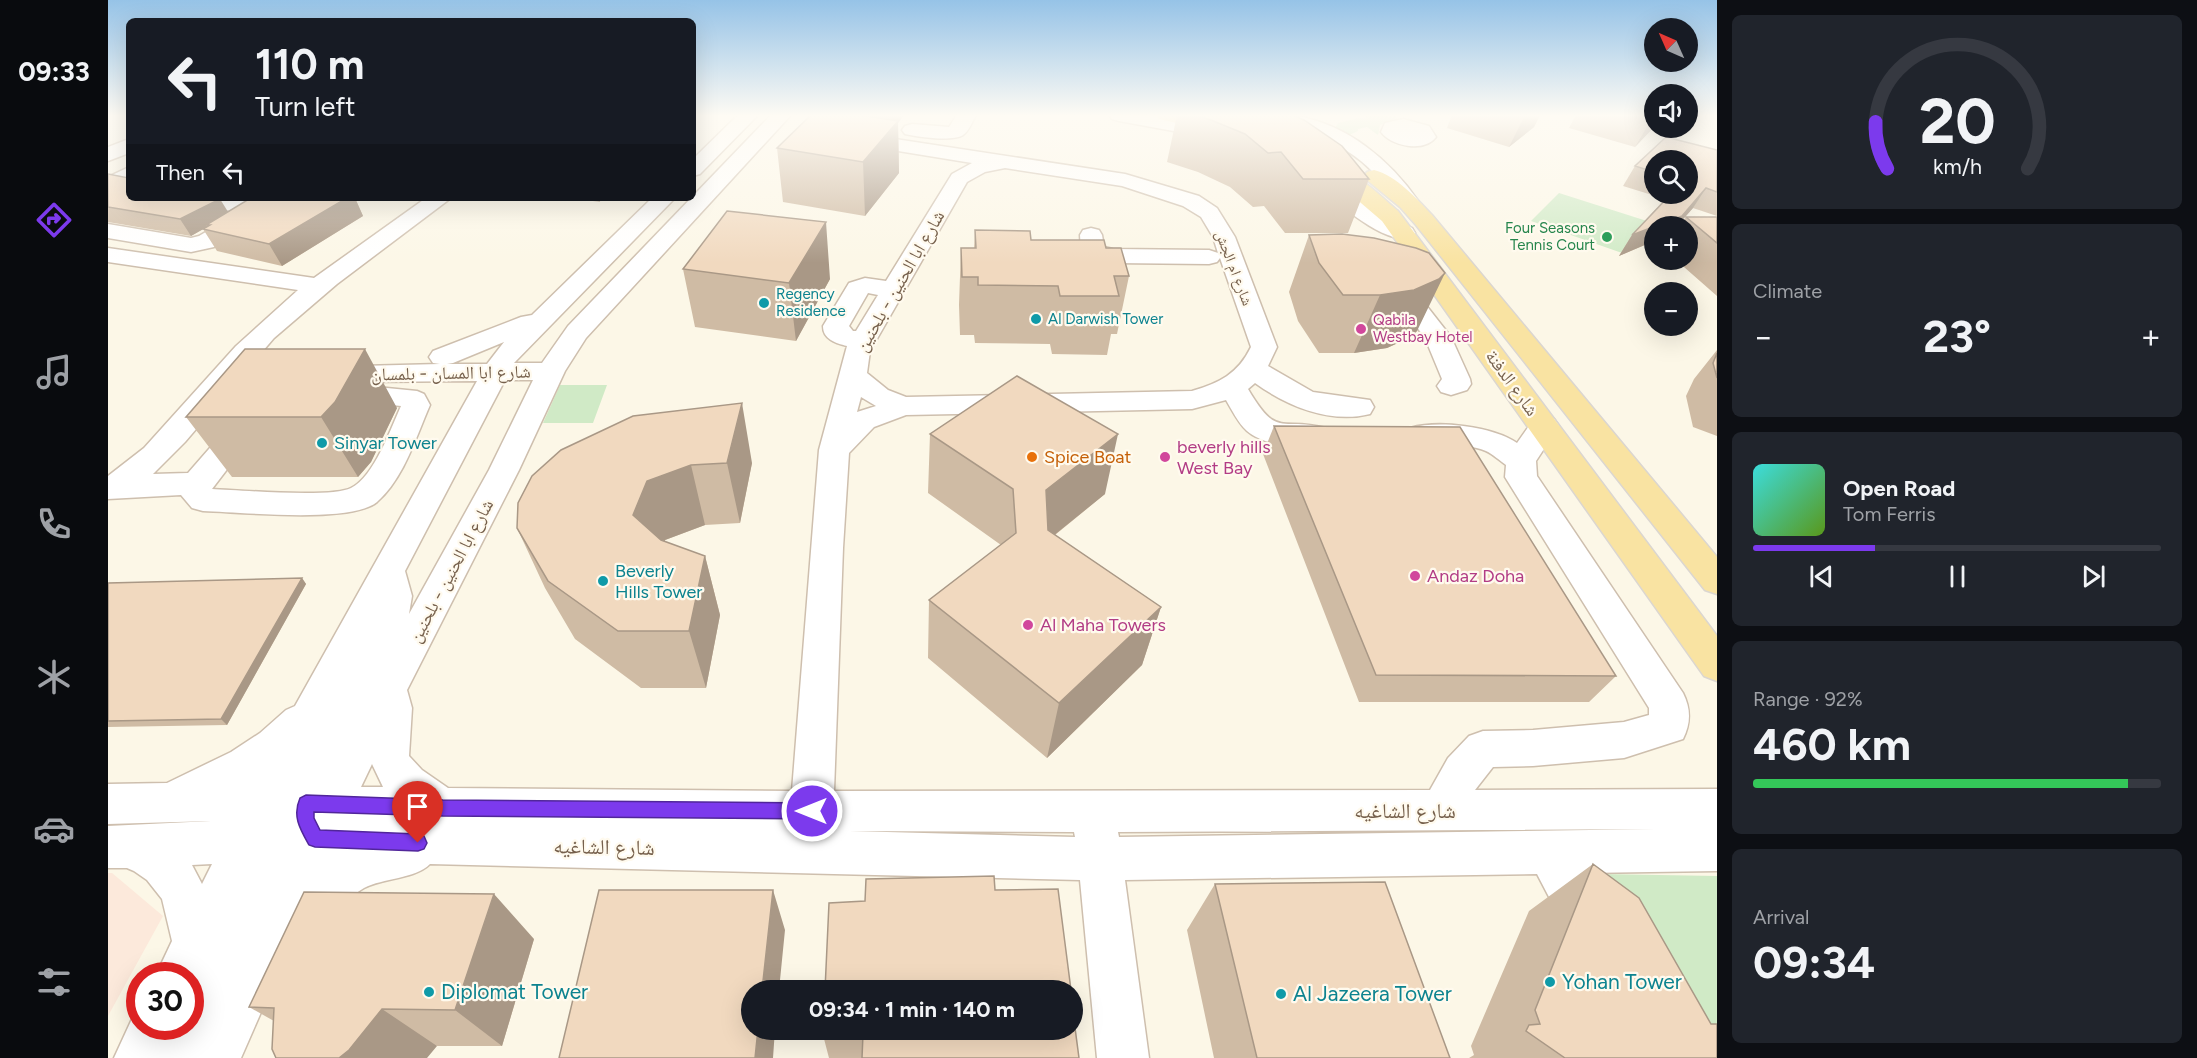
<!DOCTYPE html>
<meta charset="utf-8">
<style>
:root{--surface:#171b24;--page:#20242c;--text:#f1f3f6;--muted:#9ea1a6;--line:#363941;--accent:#7c3aed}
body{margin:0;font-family:Figtree,"Noto Naskh Arabic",sans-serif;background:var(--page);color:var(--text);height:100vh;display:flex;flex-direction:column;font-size:22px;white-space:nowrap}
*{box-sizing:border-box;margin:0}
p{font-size:20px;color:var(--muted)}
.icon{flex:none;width:33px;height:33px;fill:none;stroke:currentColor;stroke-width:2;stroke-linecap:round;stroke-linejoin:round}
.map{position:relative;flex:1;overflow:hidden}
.side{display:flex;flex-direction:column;gap:15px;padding:15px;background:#0d0f14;width:480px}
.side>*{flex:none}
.top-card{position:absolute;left:18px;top:18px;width:570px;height:183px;border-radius:9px;box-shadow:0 6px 24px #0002;background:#171b24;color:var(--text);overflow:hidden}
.needle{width:39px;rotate:315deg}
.buttons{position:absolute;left:1536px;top:18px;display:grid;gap:12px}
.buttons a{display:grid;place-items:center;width:54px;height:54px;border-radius:50%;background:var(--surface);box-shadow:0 6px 24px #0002;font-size:30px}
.speed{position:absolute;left:18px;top:962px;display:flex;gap:12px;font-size:30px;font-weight:700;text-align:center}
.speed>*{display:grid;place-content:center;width:78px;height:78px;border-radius:50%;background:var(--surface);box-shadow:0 6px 24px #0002;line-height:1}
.speed .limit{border:9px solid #d22;background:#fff;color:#111}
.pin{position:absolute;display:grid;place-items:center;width:51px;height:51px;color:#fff;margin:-62px -26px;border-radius:50% 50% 50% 0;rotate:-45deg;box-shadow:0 0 6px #0007}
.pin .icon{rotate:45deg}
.me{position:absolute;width:66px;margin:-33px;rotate:270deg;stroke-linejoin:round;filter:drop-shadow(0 0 4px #0008)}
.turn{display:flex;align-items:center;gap:21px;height:126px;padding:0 30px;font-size:27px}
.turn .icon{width:78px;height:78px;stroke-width:2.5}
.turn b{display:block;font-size:42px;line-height:51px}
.then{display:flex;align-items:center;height:57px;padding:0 30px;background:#0003;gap:12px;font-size:22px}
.big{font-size:45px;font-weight:700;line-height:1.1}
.side .tile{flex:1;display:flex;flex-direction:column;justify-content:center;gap:9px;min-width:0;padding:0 21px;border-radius:9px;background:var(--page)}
.side .dial{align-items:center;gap:0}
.dial svg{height:156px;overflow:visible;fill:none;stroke:var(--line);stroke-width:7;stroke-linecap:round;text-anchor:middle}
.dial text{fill:var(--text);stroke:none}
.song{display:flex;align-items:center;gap:18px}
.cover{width:72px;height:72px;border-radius:9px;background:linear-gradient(135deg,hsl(180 70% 55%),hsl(90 70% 35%))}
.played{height:6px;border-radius:3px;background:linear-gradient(90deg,var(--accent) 30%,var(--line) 30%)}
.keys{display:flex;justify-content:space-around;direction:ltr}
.heat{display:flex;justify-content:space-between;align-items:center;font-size:33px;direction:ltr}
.charge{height:9px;border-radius:4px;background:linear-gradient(90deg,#34c759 92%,var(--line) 0)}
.trip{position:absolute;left:633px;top:980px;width:342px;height:60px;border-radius:30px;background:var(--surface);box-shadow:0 6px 24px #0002;font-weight:700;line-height:60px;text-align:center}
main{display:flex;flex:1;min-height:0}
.dock{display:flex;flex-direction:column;width:108px;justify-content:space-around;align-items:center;background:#090b0e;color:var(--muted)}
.dock .icon{width:42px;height:42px}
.dock .selected{color:var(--accent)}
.dock b{font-size:27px;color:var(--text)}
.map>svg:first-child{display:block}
.commercial{fill:#fce9db}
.green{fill:#d0eac6}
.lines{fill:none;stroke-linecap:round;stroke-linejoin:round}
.minor-casing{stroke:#cebfae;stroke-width:3}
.major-casing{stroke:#dbd6d0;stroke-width:3}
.minor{fill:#fff;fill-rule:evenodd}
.major{fill:#f9e3a2;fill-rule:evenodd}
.wall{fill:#cfbba4;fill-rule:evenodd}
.shaded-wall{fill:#a99886}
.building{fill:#f1d9bf;stroke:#a99886;stroke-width:1.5}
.route{fill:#7c3aed;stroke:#51269a;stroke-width:1.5}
.leisure-dot{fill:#2e9e5b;stroke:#fffaee;stroke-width:2}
.culture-dot{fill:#0f9aa8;stroke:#fffaee;stroke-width:2}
.hotel-dot{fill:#d1479c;stroke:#fffaee;stroke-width:2}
.food-dot{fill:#e8710a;stroke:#fffaee;stroke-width:2}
.labels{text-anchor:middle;stroke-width:4.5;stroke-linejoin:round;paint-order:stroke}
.far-leisure-label{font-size:15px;fill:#27864d;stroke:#fffaee;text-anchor:end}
.far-street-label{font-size:15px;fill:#76604c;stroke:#fffaee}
.far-culture-label{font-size:15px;fill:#0d838f;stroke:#fffaee;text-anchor:start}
.far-hotel-label{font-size:15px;fill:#b23c85;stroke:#fffaee;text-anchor:start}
.street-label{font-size:18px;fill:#76604c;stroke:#fffaee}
.culture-label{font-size:18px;fill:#0d838f;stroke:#fffaee;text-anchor:start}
.hotel-label{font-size:18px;fill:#b23c85;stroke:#fffaee;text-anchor:start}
.food-label{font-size:18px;fill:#c56008;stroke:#fffaee;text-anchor:start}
.near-street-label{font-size:21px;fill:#76604c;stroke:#fffaee}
.near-culture-label{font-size:21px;fill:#0d838f;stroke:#fffaee;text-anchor:start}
</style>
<main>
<nav class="dock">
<b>09:33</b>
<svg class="icon selected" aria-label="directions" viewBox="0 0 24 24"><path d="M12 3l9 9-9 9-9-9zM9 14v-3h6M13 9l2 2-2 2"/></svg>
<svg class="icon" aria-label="music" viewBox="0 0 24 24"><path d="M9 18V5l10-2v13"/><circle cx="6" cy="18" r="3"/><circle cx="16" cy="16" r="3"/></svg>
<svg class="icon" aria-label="phone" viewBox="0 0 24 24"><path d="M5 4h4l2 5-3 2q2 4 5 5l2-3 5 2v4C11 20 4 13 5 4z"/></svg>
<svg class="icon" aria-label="climate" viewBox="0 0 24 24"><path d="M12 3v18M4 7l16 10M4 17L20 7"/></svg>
<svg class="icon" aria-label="car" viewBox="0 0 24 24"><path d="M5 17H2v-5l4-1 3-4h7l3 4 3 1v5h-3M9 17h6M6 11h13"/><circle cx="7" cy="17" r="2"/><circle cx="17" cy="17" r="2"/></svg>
<svg class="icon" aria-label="filters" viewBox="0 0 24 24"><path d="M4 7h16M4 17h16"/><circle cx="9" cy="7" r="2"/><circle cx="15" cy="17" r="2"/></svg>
</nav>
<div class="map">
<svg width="1609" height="1058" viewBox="0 0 1609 1058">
<rect width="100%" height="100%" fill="#fcf7e7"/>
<path class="commercial" d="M0 873H4L55 916 0 1016Z"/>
<path class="green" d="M1263 115 1291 117 1272 125 1270 135 1259 127 1250 129V131L1239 136 1227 128 1230 123 1251 118 1259 119 1257 117Z
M1451 193 1542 222 1514 253 1423 221Z
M452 385H499L485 423H435Z
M1493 874 1609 876V1058Z"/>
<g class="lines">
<defs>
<path id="minor" d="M630 115H650L592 174 585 176V159Z
M663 115H683L478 338 457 371 411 470 299 690 304 708 301 756 314 770 340 788 684 791 711 450 739 346C727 343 715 339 715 326L741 283 757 278 778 281 844 174 864 163 741 143 738 139 741 135 748 133 1017 174 1091 196 1109 208 1127 237 1169 347 1160 366 1205 392 1262 400 1266 407 1262 414C1222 424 1179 406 1147 383L1140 389C1170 440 1172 416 1218 428L1222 435 1218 442C1196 448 1157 447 1139 431 1130 423 1124 410 1118 400L1084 409 798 415 766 427 741 453 735 548 726 791 1322 790 1340 758 1361 736 1375 731 1425 730 1516 722 1541 715V708L1397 477 1398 465C1392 461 1385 454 1378 451 1354 441 1327 449 1302 442L1298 435 1302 428C1331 420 1384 426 1409 443L1426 419 1436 416 1446 419 1451 426 1428 461 1429 476 1575 693C1583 709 1583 723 1575 739L1516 758 1425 766 1385 767 1367 790 1609 789V871L1477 873 1502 923 1495 939 1479 946 1463 939 1429 874 1017 880 1041 1058H989L972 880 322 864C307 879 275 878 256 888 228 904 211 934 182 946L133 1058H6L29 1008 32 1007V1026H82V975H48L64 941 54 899 39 880 26 871 19 868H0V826L103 821 0 824V784L59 783 123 752 152 733 178 710 187 706 369 381 252 382 242 380 238 374 242 368 252 366 332 364 325 363 321 357 325 351 413 317 424 315 544 198H567L406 363H434L460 326ZM897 168 1014 186 1075 206 1093 217 1105 237 1110 253 1101 250 1005 249 996 247 994 235 991 230 983 228 975 230 972 235 973 252 977 257 1005 263 1101 264 1109 262 1112 258 1143 347C1130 374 1111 383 1084 391L798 397 780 390 759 373 762 351 859 182 877 172ZM760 293 770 295 748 331H745L741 326ZM396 342 379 364H339L345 363ZM397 380H425L381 470 301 614 304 596 297 571ZM753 397 768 406 749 412ZM264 764 275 787H253ZM1549 829 1011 837 1010 832ZM741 831 966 832 967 837ZM104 864 94 884 84 865Z
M849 115H868C864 122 861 131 855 135 844 142 810 137 797 134L794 130 797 126 804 124 841 127Z
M1002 115H1052L1116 129 1119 133 1116 137 1109 139 1011 121 1004 119Z
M1157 115C1167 115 1179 114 1189 116 1240 125 1282 160 1311 202L1308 207C1287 212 1277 185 1264 171 1235 142 1198 130 1159 119Z
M1295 119 1321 126 1328 137C1316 153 1283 146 1273 132L1277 123Z
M21 139V153L0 161V147Z
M21 167V182L0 192V177Z
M1213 174 1220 176 1274 214 1304 228 1307 233 1304 238C1275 245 1228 201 1206 184L1202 180 1206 176Z
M98 198H122L151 204 156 213 153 218 106 247 83 252 0 238V224L83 238 91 236 130 213 101 206Z
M318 198H343L229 284 166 338 77 442 45 474 80 473 128 418 138 415 148 418 153 425 104 489C131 490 224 498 243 488 266 477 283 428 293 406L229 399 225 393 229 387 239 384 309 391 316 394 322 405C308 437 296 478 269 502 242 524 132 512 95 511L84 508 73 495 0 499V476L36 448 128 346 190 290 0 262V248L206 278Z
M1287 275 1296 277 1343 337 1362 379 1363 384 1359 390 1343 395 1333 392 1329 386 1334 379 1317 338 1275 282 1278 277Z"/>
<path id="major" d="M1049 115H1086L1120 123 1123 127 1120 131 1113 133 1051 119Z
M1217 161C1244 168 1269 193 1290 211L1609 636V681L1596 676 1274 221 1239 191 1210 171 1207 167 1210 163Z
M1266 170C1288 175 1309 199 1324 215L1609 557V594L1597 590 1308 225 1292 207 1259 180 1256 176 1259 172Z"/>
</defs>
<use href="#minor" class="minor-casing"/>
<use href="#major" class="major-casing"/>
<use href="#minor" class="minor"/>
<use href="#major" class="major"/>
</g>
<path class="wall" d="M703 115H796L790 123 791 173 757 216 675 202 669 148Z
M1069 115H1185L1261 179 1240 233H1177L1156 206 1145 207 1122 187 1090 172 1059 162Z
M1344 115H1432L1426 127 1401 147 1339 128Z
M1468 115H1546V127L1527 147 1461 128Z
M1558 137 1609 150V216L1585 208 1569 226H1546V241L1511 256 1524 235 1557 199 1515 186 1527 166ZM1546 160H1580V194H1546Z
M0 174 120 211 152 198H247L255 216 174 266 109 251 95 229 83 236 0 222Z
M466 198H496L491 202Z
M1578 217H1609V296L1568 260H1580V226H1571Z
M867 230 923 240 998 248 1021 276 1009 334H1003L999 355 944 354 942 344 867 343 866 335H852L851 305 853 248H866Z
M1201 235 1266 238 1309 331 1303 337 1279 348 1246 353H1211L1190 321 1181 292Z
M575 269 722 279 688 341 587 327Z
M1609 350V436L1585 427 1578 396 1586 379Z
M289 408 263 462 250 477H124L78 417Z
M1166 426 1508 676 1481 702H1251L1155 454Z
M822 434 997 494 947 535 1053 607 1034 665 939 758 820 658 821 600 893 545 820 493Z
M453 450 644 463 632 523 597 525 557 540V542L597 556 612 615 598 688H533L467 639 437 588 409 528Z
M194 578 198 584 119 725 0 727V583Z
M1485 864 1609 1058H1361L1366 1055 1363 1046 1421 911Z
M1107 884 1342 1058H1106L1079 930Z
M426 939 394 1046H329L166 1021 141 1007Z
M715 1029 971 1058H721L715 1035Z"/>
<path class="shaded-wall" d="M783 115H796L790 123 791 173 757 216 755 162 784 129Z
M1417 115H1432L1426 127 1401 147Z
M1546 115V127L1527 147Z
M1598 188 1585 208 1569 226H1546V241L1511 256 1524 235Z
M239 198H247L255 216 174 266 161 244Z
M490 198H496L491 202Z
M112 199 122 215 98 225 99 227 83 236 72 219Z
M718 222 722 279 688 341 681 283Z
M1337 273 1309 331 1303 337 1279 348 1246 353 1272 295Z
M257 349 289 408 263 462 250 477 213 417Z
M634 403 644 463 632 523 619 463Z
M1010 434 997 494 929 549 938 490Z
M583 465 597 525 557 540 545 574 525 515 539 481Z
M597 556 612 615 598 688 581 631Z
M194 578 198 584 119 725 113 719Z
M1053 607 1034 665 939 758 951 703Z
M665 890 677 930 671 990H654Z
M386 894 426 939 394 1046 347 1010Z
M274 1009 329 1046 319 1058H231Z
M650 1029H667L665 1058H647Z"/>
<path class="building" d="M703 115H753L790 121 755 162 669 148Z
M1087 115H1185L1196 120 1234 146 1261 179H1195L1173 152 1160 153 1137 134 1103 120Z
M1558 137 1609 150V192L1598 188 1574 216 1524 235 1563 194H1580V160H1546V172L1527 166Z
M0 174 21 178V198L112 199 72 219 0 207Z
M152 198H239L161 244 95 229 102 225H98L141 199 148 200Z
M619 211 718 222 681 283 575 269Z
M1578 217H1609V243Z
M867 230 922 231 923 240H996L998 248H1013L1021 276H1006L1011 296H952L950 286 870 285V277H854L853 248H868Z
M1234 234 1266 238 1308 248 1321 253 1337 273 1331 279 1306 290 1272 295H1235L1211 263 1201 235Z
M137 349H257L227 402 213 417H78Z
M1609 353V378L1605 363Z
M909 376 1010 434 938 490 940 530 1053 607 951 703 821 600 908 533 905 489 822 434Z
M634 403 619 463 583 465 539 481 525 515 553 540 597 556 581 631H510L440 581 409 528 410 503 424 476 453 450 525 416Z
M1166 426 1352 427 1508 676 1268 675Z
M194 578 113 719 0 721V583Z
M1485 864 1531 898 1603 1024H1609V1058H1457L1418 1031 1421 1025 1432 1024 1427 1010Z
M886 876 887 890 950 889 963 990H717L721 903 757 901 758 879Z
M1277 882 1342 1058H1149L1107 884Z
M491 890H665L654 990H644V1029H650L647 1058H451Z
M196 892 386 894 347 1010 274 1009 241 1050 231 1058H168L164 1049 166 1008 141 1007Z
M964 1005 971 1058H754L755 1034 715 1035V1029H964Z"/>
<linearGradient id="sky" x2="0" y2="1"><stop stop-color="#96c3e7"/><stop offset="0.44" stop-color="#fefbf4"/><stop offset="1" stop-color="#fefbf4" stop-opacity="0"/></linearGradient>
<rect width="1609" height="263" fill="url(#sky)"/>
<path class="route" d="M198 795 335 800 704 803 710 805 713 811 710 817 704 819 335 816 206 812V818L212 830 310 834 316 836 319 843 316 849 310 851 207 847 201 845C192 829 184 816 192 798Z"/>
<circle class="leisure-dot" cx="1499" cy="237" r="6"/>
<g class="culture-dot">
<circle cx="656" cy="303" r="6"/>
<circle cx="928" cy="319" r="6"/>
<circle cx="214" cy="443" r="6"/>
<circle cx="495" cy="581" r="6"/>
<circle cx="1442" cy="982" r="6"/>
<circle cx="321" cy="992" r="6"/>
<circle cx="1173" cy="994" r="6"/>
</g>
<g class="hotel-dot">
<circle cx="1253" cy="329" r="6"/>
<circle cx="1057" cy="457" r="6"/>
<circle cx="1307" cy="576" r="6"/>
<circle cx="920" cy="625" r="6"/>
</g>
<circle class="food-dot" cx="924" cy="457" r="6"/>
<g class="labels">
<g class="far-leisure-label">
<text x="1487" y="233">Four Seasons<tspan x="1487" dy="17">Tennis Court</tspan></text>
</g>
<g class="far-street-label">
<text transform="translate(1126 268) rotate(69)" y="5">شارع ام الجش</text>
</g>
<g class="far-culture-label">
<text x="668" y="299">Regency<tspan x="668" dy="17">Residence</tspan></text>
<text x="940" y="324">Al Darwish Tower</text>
</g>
<g class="far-hotel-label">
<text x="1265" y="325">Qabila<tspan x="1265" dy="17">Westbay Hotel</tspan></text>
</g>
<g class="street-label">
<text transform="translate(792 281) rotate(-60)" y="6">شارع ابا الحنين - بلحنين</text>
<text transform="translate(343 373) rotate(-1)" y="6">شارع ابا المسان - بلمسان</text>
<text transform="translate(1404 383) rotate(54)" y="6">شارع الدفنة</text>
<text transform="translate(343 571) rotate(-62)" y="6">شارع ابا الحنين - بلحنين</text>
</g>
<g class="culture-label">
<text x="226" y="449">Sinyar Tower</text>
<text x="507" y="577">Beverly<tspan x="507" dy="21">Hills Tower</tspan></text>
</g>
<g class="hotel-label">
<text x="1069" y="453">beverly hills<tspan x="1069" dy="21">West Bay</tspan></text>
<text x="1319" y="582">Andaz Doha</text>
<text x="932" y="631">Al Maha Towers</text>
</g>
<g class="food-label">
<text x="936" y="463">Spice Boat</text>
</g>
<g class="near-street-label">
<text x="1297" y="818">شارع الشاغيه</text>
<text transform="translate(496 847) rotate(1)" y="7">شارع الشاغيه</text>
</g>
<g class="near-culture-label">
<text x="1454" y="989">Yohan Tower</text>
<text x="333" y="999">Diplomat Tower</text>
<text x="1185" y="1001">Al Jazeera Tower</text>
</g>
</g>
</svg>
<div class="buttons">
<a><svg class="needle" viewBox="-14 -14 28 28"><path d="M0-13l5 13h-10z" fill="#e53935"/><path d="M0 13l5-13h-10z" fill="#9ea1a6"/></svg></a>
<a><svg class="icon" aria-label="sound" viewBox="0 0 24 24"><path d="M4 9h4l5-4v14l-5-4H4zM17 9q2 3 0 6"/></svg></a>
<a><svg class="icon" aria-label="search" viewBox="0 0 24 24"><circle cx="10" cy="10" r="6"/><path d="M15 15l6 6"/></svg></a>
<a>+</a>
<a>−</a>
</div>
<div class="speed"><div class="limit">30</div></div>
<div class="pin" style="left:310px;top:843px;background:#d93025"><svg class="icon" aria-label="arrive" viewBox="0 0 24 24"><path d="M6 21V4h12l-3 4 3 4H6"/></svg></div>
<svg class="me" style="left:704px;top:811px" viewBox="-20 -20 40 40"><circle r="17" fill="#7c3aed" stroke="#fff" stroke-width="3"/><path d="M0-11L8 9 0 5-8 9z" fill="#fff"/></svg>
<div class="trip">09:34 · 1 min · 140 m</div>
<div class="top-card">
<div class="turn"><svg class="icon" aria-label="left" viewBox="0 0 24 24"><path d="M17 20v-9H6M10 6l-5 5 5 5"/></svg><div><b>110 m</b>Turn left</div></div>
<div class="then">Then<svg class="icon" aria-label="left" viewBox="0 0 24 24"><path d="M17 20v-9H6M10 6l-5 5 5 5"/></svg></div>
</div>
</div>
<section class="side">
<div class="tile dial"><svg viewBox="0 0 100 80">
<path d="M14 69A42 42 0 1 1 86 69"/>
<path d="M14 69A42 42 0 0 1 8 45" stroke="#7c3aed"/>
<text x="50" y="56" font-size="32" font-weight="700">20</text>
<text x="50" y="72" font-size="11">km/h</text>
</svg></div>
<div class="tile"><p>Climate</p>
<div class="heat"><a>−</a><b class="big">23°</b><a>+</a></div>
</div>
<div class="tile">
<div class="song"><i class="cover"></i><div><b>Open Road</b><p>Tom Ferris</p></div></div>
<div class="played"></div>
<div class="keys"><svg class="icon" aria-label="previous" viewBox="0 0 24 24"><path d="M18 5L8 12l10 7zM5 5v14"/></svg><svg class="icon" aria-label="pause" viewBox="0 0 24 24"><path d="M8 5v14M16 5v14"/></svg><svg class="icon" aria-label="next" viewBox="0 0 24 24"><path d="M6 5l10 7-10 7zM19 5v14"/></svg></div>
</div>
<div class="tile"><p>Range · 92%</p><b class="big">460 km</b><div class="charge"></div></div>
<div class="tile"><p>Arrival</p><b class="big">09:34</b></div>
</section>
</main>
